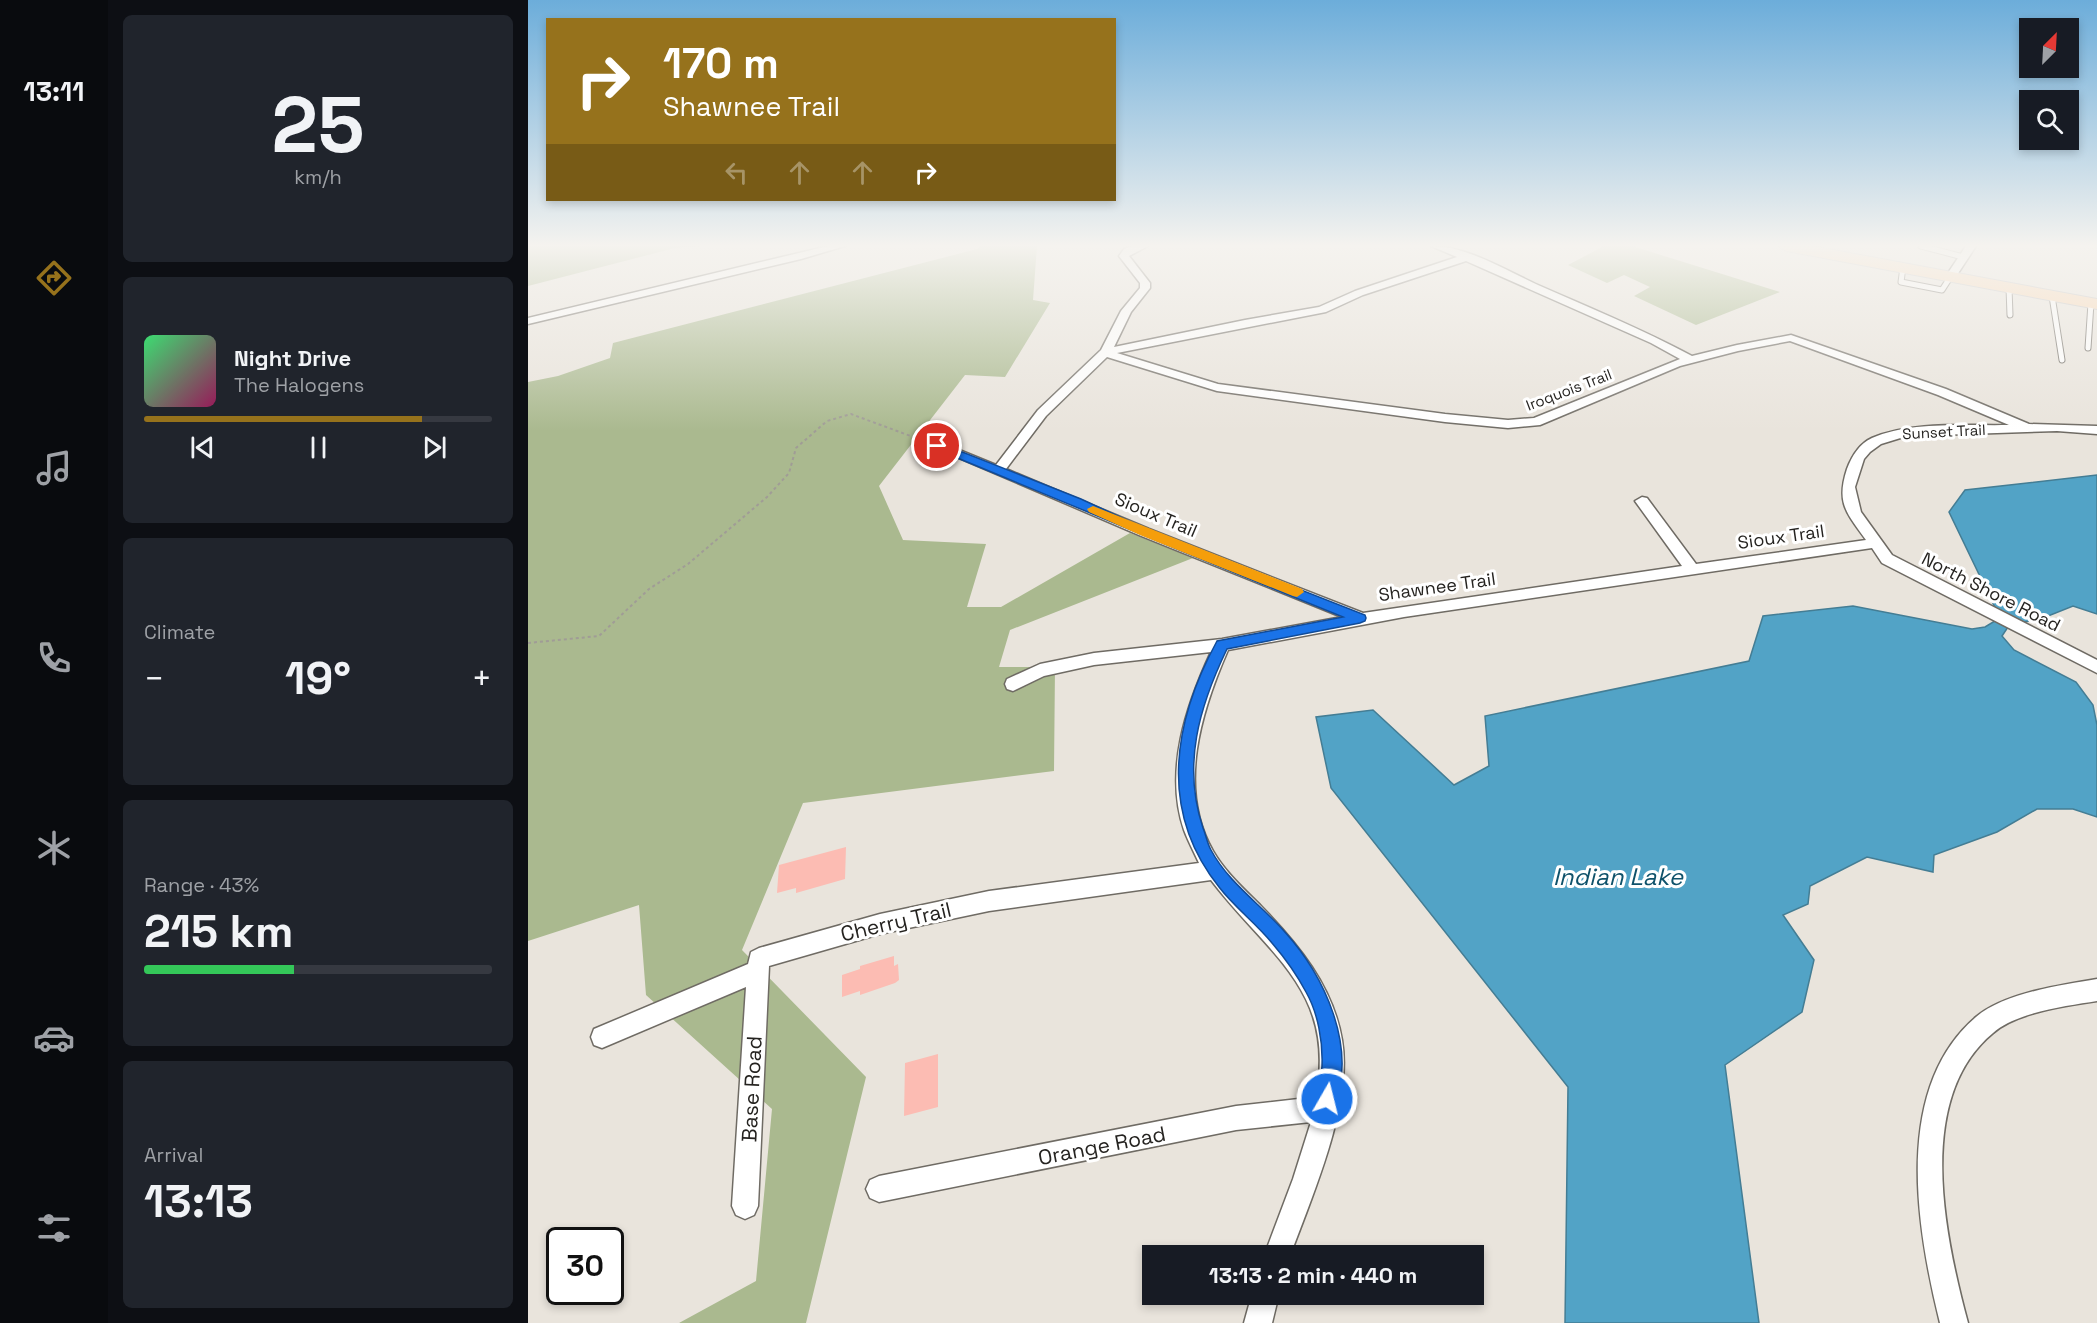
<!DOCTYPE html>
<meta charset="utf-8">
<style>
:root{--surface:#171b24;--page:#20242c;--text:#f1f3f6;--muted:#9ea1a6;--line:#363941;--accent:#96721c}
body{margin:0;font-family:"Space Grotesk",sans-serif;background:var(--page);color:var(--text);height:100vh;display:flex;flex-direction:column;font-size:22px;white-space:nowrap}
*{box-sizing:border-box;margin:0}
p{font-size:20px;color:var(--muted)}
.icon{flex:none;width:33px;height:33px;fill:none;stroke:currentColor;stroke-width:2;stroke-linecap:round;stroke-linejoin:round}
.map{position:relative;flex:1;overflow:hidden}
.details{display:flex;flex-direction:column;gap:15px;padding:15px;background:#0d0f14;width:420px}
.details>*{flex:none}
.hud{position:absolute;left:18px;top:18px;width:570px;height:183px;border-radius:0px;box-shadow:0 3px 9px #0003;background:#96721c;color:#fff;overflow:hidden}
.needle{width:39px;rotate:24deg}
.controls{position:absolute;left:1491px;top:18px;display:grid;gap:12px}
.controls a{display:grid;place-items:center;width:60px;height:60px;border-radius:0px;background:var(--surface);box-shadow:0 3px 9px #0003;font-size:30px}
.speed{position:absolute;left:18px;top:1227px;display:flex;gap:12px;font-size:30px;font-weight:700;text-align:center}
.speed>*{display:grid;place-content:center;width:78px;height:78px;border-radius:50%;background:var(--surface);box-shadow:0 3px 9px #0003;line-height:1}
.speed .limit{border:3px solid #111;border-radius:9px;background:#fff;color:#111}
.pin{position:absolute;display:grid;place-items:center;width:51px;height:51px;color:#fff;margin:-26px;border:3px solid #fff;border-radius:50%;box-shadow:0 2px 6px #0007}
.me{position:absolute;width:66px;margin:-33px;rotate:8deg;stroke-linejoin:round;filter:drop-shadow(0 0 4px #0008)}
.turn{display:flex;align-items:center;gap:21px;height:126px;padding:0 18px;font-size:27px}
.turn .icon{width:78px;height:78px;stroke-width:2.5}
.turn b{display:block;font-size:42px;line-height:51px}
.lanes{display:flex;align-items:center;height:57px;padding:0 18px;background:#0003;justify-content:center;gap:30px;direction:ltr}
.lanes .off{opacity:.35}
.big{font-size:45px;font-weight:700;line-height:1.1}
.details .tile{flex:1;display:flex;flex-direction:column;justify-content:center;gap:9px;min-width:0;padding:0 21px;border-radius:9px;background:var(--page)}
.details .dial{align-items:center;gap:0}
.dial b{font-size:78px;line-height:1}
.song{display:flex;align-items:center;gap:18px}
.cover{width:72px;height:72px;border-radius:9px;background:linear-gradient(135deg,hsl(140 70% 55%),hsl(330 70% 35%))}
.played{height:6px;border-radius:3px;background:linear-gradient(90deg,var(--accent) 80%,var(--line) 80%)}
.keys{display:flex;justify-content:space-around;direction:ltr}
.heat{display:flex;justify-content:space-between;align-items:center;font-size:33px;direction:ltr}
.charge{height:9px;border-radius:4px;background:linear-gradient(90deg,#34c759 43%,var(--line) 0)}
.trip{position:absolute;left:614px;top:1245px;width:342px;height:60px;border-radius:0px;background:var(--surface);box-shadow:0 3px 9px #0003;font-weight:700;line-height:60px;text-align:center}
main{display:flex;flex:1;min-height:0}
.menu{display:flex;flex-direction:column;width:108px;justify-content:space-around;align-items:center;background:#090b0e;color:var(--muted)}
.menu .icon{width:42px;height:42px}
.menu .on{color:var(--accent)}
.menu b{font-size:27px;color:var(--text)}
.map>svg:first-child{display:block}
.green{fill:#aab98f}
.water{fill:#52a3c6;stroke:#447d94;stroke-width:1.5}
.building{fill:#fcbcb3}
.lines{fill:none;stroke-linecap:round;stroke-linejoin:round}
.lane-casing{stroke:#6f6b64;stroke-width:7}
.street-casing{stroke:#6f6b64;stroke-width:3}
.primary-casing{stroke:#c2c1c1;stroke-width:2}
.path{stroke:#a09c96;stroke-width:2;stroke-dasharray:3 3;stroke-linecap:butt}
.lane{stroke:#fff;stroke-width:5}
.street{fill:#fff;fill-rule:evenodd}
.primary{fill:#fbd7b2;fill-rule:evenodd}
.route{fill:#1a73e8;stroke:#114b97;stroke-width:1.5}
.slow{fill:#f59e0b}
.labels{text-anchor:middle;stroke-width:6;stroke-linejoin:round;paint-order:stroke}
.far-street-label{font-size:15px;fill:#252320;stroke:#fff}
.street-label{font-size:18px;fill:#252320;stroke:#fff}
.near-street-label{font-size:21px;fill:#252320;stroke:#fff}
.near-water-label{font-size:24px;font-style:italic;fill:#0f526b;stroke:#fff}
</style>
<main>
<nav class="menu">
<b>13:11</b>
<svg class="icon on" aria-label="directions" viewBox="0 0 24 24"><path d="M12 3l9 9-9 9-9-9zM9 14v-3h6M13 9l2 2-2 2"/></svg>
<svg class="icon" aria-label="music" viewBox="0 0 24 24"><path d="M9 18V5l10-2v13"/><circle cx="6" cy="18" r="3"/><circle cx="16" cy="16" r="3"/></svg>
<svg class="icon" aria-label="phone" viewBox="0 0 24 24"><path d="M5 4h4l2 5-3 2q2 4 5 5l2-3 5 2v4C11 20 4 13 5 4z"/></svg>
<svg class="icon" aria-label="climate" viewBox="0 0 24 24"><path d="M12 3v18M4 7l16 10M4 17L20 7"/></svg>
<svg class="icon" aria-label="car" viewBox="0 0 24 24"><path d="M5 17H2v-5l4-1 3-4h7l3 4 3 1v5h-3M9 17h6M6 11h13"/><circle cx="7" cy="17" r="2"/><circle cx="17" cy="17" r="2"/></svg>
<svg class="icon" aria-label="filters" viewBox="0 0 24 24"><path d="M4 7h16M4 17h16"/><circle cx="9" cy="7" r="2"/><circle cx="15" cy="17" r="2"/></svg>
</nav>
<section class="details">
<div class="tile dial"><b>25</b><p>km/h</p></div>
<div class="tile">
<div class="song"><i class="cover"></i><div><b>Night Drive</b><p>The Halogens</p></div></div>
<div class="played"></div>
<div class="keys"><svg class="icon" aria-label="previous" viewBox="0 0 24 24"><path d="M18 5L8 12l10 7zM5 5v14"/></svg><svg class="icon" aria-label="pause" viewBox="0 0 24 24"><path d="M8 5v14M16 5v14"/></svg><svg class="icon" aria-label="next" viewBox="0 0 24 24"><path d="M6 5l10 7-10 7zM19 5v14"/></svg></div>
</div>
<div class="tile"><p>Climate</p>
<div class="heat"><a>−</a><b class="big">19°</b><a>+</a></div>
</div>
<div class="tile"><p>Range · 43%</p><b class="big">215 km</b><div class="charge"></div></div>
<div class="tile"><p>Arrival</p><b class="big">13:13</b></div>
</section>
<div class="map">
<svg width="1569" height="1323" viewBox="0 0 1569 1323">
<rect width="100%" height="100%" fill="#e9e4dc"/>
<path class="green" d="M0 246H172L147 248 0 286Z
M452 246H509L505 300 522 303 477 377 437 375 351 486 375 540 458 544 439 607H473L602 533 665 558 482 630 471 667H527L526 771 275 803 214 950 338 1077 278 1323H151L228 1281 244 1109 118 995 111 905 0 941V382L30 376 82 358 85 343 449 249Z
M1076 246H1104L1252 292 1168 325 1106 296 1122 287 1096 275 1079 283 1040 265Z"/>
<path class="water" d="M1569 475V614L1545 606 1510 620 1482 624 1474 636 1486 650 1548 682 1565 705 1569 725V817L1545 809H1509L1469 832 1406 855 1405 872 1339 857 1282 886 1280 904 1255 915 1286 960 1274 1012 1197 1065 1231 1323H1037L1040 1087 803 788 788 717 845 710 926 785 961 766 957 716 1221 661 1235 616 1325 606 1444 629 1457 627 1472 618 1421 512 1437 490Z"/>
<path class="building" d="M318 847 317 879 268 893V888L249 893 251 865Z
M366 956V966L370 964 371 980 367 983 332 995V991L314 997V975L332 969V966Z
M410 1054V1107L376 1116 377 1063Z"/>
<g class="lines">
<defs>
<path id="lane" d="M1393 246 1435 257
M1375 267 1373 282 1414 290 1423 276
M1481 288 1482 315
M1524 296 1534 360
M1560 348 1563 303"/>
<path id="street" d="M300 246H317L273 259 0 324V318Z
M605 246H620L601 256 622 283V288L603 312 586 347 717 320 791 307 827 291 929 257 903 246C939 246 977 270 1010 285 1062 308 1114 329 1164 356L1209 345 1263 335 1418 389 1501 424 1569 426V434L1529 431 1379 436 1353 444 1342 452 1336 459 1327 487 1333 512 1364 555 1569 660V673L1354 563 1344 548 876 617 700 650C673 712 649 788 685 851 697 872 716 889 733 906 770 944 805 986 814 1040 825 1104 784 1196 762 1256H736L765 1179 783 1122 708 1130 351 1202 342 1198 338 1189 342 1180 351 1176 708 1106 788 1097C809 990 739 954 683 880L461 911 352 934 241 966 230 1206 226 1215 217 1219 208 1215 204 1206 218 987 74 1048 66 1045 63 1037 66 1029 220 964 223 952 231 948 352 914 461 891 671 863C666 852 660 841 656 830 636 771 658 706 683 652L566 665 516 676 485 691 479 689 477 684 479 679 512 664 566 653 694 639 814 617 611 535 403 446 409 442 414 443 468 465 510 410 573 350 593 311 612 288V283L591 256 596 249ZM938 261 1123 343 1152 359 1006 418 980 420 917 414 690 384 589 353 798 312 835 295ZM1262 341 1410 395 1481 425C1439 426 1383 421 1344 438 1331 444 1324 456 1319 469 1308 503 1318 512 1338 540L1168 564 1119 498 1114 497 1107 501 1154 566 835 613 621 529 478 469 518 416 579 357 689 391 917 422 980 428 1012 425 1152 366 1210 351Z
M1438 246H1448L1427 278H1419L1418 276Z
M1569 979V1001C1538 1006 1489 1012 1465 1033 1386 1098 1417 1238 1440 1323H1412C1389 1230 1364 1089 1448 1017 1476 993 1533 985 1569 979Z
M724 1294H751L744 1323H716Z"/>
<path id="primary" d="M1250 246H1284L1569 299V309L1258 251Z"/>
</defs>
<use href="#lane" class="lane-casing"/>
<use href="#street" class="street-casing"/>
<use href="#primary" class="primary-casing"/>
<path class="path" d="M0 643 71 636 121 589 160 564 239 497 261 473 268 448 299 421 323 414 396 441"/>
<use href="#lane" class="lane"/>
<use href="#street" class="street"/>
<use href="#primary" class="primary"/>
</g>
<linearGradient id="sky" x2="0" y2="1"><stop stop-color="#6cadda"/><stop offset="0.57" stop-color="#f5f3ef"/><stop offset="1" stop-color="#f5f3ef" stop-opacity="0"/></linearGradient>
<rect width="1569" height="431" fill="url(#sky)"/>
<path class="route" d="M409 442 553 499 620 530 837 615 838 618 837 621 832 623 699 649C671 707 654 765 675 828 678 835 679 843 683 850 700 882 732 904 756 931 796 975 830 1047 806 1106L799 1109 792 1106C787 1094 793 1080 794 1066 795 1042 790 1013 778 992 769 975 756 957 744 943 728 923 707 908 691 887 630 811 645 722 689 641L815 617C678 562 542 504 405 448V443Z"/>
<path class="slow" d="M565 506 774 589 776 592 769 597 765 596 612 535 561 512 559 509Z"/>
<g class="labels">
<g class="far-street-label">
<text transform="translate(1041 390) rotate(-21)" y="5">Iroquois Trail</text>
<text transform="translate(1416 432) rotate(-3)" y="5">Sunset Trail</text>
</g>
<g class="street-label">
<text transform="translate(628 515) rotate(23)" y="6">Sioux Trail</text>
<text transform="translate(1253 537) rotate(-8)" y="6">Sioux Trail</text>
<text transform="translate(909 587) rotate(-8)" y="6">Shawnee Trail</text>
<text transform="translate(1463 592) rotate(27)" y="6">North Shore Road</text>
</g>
<g class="near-street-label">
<text transform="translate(368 922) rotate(-13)" y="7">Cherry Trail</text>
<text transform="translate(224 1089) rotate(-87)" y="7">Base Road</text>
<text transform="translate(574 1146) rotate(-11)" y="7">Orange Road</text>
</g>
<g class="near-water-label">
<text x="1090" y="885">Indian Lake</text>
</g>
</g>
</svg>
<div class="controls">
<a><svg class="needle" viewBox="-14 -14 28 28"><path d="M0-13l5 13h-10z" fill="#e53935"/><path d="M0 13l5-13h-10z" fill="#9ea1a6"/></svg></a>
<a><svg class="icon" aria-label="search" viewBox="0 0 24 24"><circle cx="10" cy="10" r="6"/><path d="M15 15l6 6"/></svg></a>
</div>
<div class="speed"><div class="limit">30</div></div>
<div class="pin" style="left:409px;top:446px;background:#d93025"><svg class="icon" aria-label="arrive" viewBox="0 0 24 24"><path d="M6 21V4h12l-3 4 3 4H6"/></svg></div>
<svg class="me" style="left:799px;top:1099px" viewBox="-20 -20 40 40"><circle r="17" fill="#1a73e8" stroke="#fff" stroke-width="3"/><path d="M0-11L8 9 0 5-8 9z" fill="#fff"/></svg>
<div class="trip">13:13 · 2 min · 440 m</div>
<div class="hud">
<div class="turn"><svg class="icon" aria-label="right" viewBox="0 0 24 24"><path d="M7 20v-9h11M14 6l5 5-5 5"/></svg><div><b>170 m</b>Shawnee Trail</div></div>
<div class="lanes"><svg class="icon off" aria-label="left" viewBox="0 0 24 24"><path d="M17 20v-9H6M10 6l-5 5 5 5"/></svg><svg class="icon off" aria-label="ahead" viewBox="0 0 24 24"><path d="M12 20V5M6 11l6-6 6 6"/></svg><svg class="icon off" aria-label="ahead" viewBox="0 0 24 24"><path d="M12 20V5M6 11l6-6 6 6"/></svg><svg class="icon" aria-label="right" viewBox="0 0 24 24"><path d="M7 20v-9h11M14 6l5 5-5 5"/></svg></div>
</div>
</div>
</main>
